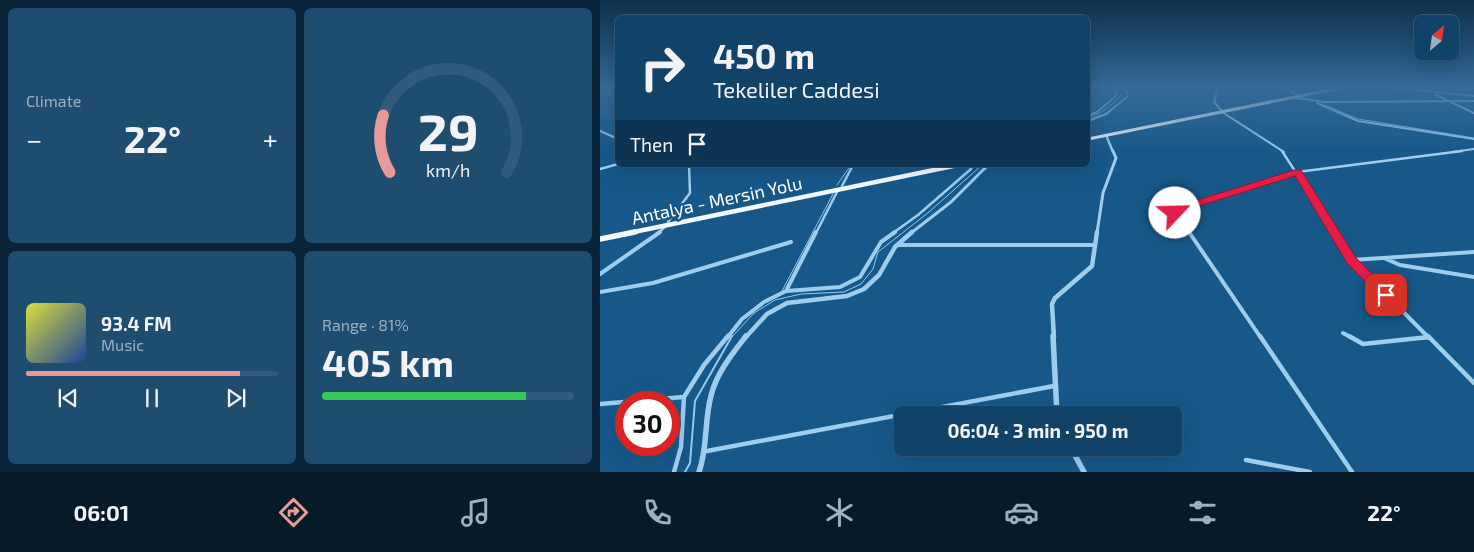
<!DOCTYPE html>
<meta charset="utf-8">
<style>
:root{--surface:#114267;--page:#1e4d70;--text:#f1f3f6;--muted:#9cb0c0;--line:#305b7b;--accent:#e69b98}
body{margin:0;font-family:"Exo 2",sans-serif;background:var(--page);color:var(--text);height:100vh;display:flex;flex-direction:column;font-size:19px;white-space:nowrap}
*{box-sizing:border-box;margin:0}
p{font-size:16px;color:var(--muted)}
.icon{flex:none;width:28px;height:28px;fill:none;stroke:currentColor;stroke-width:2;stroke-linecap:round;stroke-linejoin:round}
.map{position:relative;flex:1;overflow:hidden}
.side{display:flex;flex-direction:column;gap:8px;padding:8px;background:#092439;width:600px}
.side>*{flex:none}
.top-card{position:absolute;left:15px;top:15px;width:475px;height:152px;border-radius:8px;box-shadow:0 5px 20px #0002,0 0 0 1px var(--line);background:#114267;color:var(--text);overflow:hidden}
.needle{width:32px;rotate:29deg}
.controls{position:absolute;left:814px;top:15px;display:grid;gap:10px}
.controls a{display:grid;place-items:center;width:45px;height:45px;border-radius:8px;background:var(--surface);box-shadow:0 5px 20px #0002,0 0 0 1px var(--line);font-size:25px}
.speed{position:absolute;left:15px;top:391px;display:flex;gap:10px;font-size:25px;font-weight:700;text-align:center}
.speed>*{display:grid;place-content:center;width:65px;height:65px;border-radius:50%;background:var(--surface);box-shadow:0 5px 20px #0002,0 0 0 1px var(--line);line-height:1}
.speed .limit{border:8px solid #d22;background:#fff;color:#111}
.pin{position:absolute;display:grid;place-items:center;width:42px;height:42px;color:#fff;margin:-21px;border-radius:10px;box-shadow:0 2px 8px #0006}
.me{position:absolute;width:55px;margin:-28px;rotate:66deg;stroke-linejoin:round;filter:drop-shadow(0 0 4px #0008)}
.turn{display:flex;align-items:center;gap:18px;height:105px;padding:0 15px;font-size:22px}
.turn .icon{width:65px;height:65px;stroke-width:2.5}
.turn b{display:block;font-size:35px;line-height:42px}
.then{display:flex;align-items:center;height:48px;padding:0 15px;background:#0003;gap:10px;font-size:19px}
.big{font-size:38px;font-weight:700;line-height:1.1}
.side .tile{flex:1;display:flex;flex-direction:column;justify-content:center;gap:8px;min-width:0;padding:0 18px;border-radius:8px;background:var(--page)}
.side .dial{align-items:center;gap:0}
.dial svg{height:130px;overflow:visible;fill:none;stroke:var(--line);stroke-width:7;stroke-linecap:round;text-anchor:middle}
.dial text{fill:var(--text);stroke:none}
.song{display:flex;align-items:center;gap:15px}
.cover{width:60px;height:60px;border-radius:8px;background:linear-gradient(135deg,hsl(60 70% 55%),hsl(220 70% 35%))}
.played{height:5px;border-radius:2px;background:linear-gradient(90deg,var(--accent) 85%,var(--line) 85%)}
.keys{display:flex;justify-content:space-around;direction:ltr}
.heat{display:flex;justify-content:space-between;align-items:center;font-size:28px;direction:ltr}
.charge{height:8px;border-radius:4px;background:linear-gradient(90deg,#34c759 81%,var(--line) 0)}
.side .tiles{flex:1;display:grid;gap:8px;grid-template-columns:repeat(2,1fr)}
.trip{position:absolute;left:294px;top:406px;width:288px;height:50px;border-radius:8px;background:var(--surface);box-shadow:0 5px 20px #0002,0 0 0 1px var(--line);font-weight:700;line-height:50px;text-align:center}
.tabs{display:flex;height:80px;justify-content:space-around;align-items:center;background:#071a29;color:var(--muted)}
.tabs .icon{width:35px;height:35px}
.tabs .on{color:var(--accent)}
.tabs b{font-size:22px;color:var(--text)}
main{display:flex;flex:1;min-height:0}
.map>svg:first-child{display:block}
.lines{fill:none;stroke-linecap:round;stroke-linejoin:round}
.stream-far1{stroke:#91caf1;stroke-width:1}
.stream{stroke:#91caf1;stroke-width:2}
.minor-far3{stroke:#9fcdee;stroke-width:2}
.minor-far2{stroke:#9fcdee;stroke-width:2.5}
.minor-far1{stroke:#9fcdee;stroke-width:4}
.minor{stroke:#9fcdee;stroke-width:4.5}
.tertiary-far3{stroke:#9fcdee;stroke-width:2.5}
.tertiary-far2{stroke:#9fcdee;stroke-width:3}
.tertiary-far1{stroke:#9fcdee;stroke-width:4.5}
.tertiary{stroke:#9fcdee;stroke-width:5.5}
.trunk-far2{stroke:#f2f9ff;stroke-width:3}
.trunk-far1{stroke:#f2f9ff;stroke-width:4.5}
.trunk{stroke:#f2f9ff;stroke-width:5.5}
.route{fill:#e11d48;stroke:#92132f}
.labels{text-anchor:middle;stroke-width:5;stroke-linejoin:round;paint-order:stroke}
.street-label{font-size:18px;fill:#fff;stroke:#175889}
</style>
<main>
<section class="side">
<div class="tiles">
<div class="tile"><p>Climate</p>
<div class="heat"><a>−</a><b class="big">22°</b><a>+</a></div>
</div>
<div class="tile dial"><svg viewBox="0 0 100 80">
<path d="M14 69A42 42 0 1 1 86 69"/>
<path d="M14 69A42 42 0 0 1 10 34" stroke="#e69b98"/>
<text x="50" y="56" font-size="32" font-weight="700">29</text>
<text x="50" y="72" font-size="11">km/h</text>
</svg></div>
<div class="tile">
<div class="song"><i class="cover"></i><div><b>93.4 FM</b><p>Music</p></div></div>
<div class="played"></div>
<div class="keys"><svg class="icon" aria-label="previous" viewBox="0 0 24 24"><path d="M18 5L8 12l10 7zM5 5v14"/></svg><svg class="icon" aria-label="pause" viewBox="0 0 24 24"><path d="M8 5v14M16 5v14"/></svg><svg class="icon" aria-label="next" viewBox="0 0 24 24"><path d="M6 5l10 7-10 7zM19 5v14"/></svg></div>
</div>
<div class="tile"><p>Range · 81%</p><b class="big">405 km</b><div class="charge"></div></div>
</div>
</section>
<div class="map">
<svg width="874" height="472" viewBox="0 0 874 472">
<rect width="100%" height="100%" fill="#175889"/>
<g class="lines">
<path class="stream-far1" d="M725 105 758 119 874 138
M488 119C501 113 512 106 521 95L516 88
M237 185 251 165
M182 291 233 194
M131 338 154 313 175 300 201 294 244 292 261 284 273 269 278 252 329 212 382 165"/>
<path class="stream" d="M85 472 90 463 95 401 132 336"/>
<path class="minor-far3" d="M618 88 614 102 621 110
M720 88 721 90
M797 88 874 96
M852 89H874
M836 95 874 113
M705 99 724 102 874 101
M717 103 758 121 874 139
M622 112 684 152
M488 116 497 112 516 96 517 92 513 88
M488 121 506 114 527 97 528 94 523 88
M0 131 18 139
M852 152 874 149"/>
<path class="minor-far2" d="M682 151 735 233
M0 169 18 164
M242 186 253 165
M68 222 90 193 89 165
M58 233 66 226
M216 233 238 190
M293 233 318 215 371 169V165
M590 233 575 211 697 172 862 151"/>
<path class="minor-far1" d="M589 232 661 338
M734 232 752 260 829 338
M298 245H494
M784 258 800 265 874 277
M752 260 874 252
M0 274 60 232
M186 291 216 232
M0 292 53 283 191 242
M743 333 752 338
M127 338 142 319 164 302 186 291 240 287 260 277 281 242 295 232
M823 338 829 337"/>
<path class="minor" d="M660 336 752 472
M749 336 763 344 829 337
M828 336 874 383
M0 404 84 397
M107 451 454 386
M646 460 710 472
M74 472 81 447 84 397 104 365 128 336"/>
<path class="tertiary-far3" d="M684 88 696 94
M696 98 705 99
M506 135 513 152"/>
<path class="tertiary-far2" d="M311 233 351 202 388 165
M497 233 503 193 516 158 513 151"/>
<path class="tertiary-far1" d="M145 338 167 314 187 303 247 296 264 289 279 275 295 247 312 232
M454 338 452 304 455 298 492 266 497 232"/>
<path class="tertiary" d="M453 336 457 415
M471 448 484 472
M99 472C108 447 104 421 111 396 116 374 132 354 146 336"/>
<path class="trunk-far2" d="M488 139 739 88"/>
<path class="trunk-far1" d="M29 233 358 165"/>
<path class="trunk" d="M0 239 35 232"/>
</g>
<linearGradient id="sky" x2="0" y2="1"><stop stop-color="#0d304b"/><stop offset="0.57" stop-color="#366a97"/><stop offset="1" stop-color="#366a97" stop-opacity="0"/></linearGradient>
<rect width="874" height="154" fill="url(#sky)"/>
<path class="route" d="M694 170H701L756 258 790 291 792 295 790 298H781L747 263 695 176 580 212 578 216 575 217 569 213 572 208Z"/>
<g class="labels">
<g class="street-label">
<text transform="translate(117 201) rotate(-12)" y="6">Antalya - Mersin Yolu</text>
</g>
</g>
</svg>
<div class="controls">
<a><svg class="needle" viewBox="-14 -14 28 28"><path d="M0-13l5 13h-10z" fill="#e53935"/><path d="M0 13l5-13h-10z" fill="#9cb0c0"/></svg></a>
</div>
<div class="speed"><div class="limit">30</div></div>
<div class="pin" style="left:786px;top:295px;background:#d93025"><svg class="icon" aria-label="arrive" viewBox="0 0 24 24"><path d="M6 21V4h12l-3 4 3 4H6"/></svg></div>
<svg class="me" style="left:575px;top:213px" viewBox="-20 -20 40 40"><circle r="19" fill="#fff"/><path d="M0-13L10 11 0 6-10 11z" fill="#e11d48"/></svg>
<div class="trip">06:04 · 3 min · 950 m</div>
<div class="top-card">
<div class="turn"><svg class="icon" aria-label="right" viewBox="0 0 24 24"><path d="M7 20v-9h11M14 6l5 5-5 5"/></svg><div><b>450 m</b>Tekeliler Caddesi</div></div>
<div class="then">Then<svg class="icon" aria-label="arrive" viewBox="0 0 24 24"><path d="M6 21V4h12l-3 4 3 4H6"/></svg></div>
</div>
</div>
</main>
<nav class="tabs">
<b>06:01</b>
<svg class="icon on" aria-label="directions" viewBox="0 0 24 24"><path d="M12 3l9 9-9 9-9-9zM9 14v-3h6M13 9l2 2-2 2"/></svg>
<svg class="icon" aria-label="music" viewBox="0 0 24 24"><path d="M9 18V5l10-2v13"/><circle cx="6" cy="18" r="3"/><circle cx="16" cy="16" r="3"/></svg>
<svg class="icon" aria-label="phone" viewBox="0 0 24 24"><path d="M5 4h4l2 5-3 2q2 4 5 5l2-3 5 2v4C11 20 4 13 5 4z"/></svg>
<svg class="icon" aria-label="climate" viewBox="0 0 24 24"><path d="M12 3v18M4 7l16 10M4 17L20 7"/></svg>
<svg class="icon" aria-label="car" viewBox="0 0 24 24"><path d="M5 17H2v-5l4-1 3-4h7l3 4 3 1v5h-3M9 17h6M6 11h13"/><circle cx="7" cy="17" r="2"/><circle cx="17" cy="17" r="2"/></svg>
<svg class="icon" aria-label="filters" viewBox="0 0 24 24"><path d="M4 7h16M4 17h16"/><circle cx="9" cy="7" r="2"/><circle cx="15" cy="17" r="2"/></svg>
<b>22°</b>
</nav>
